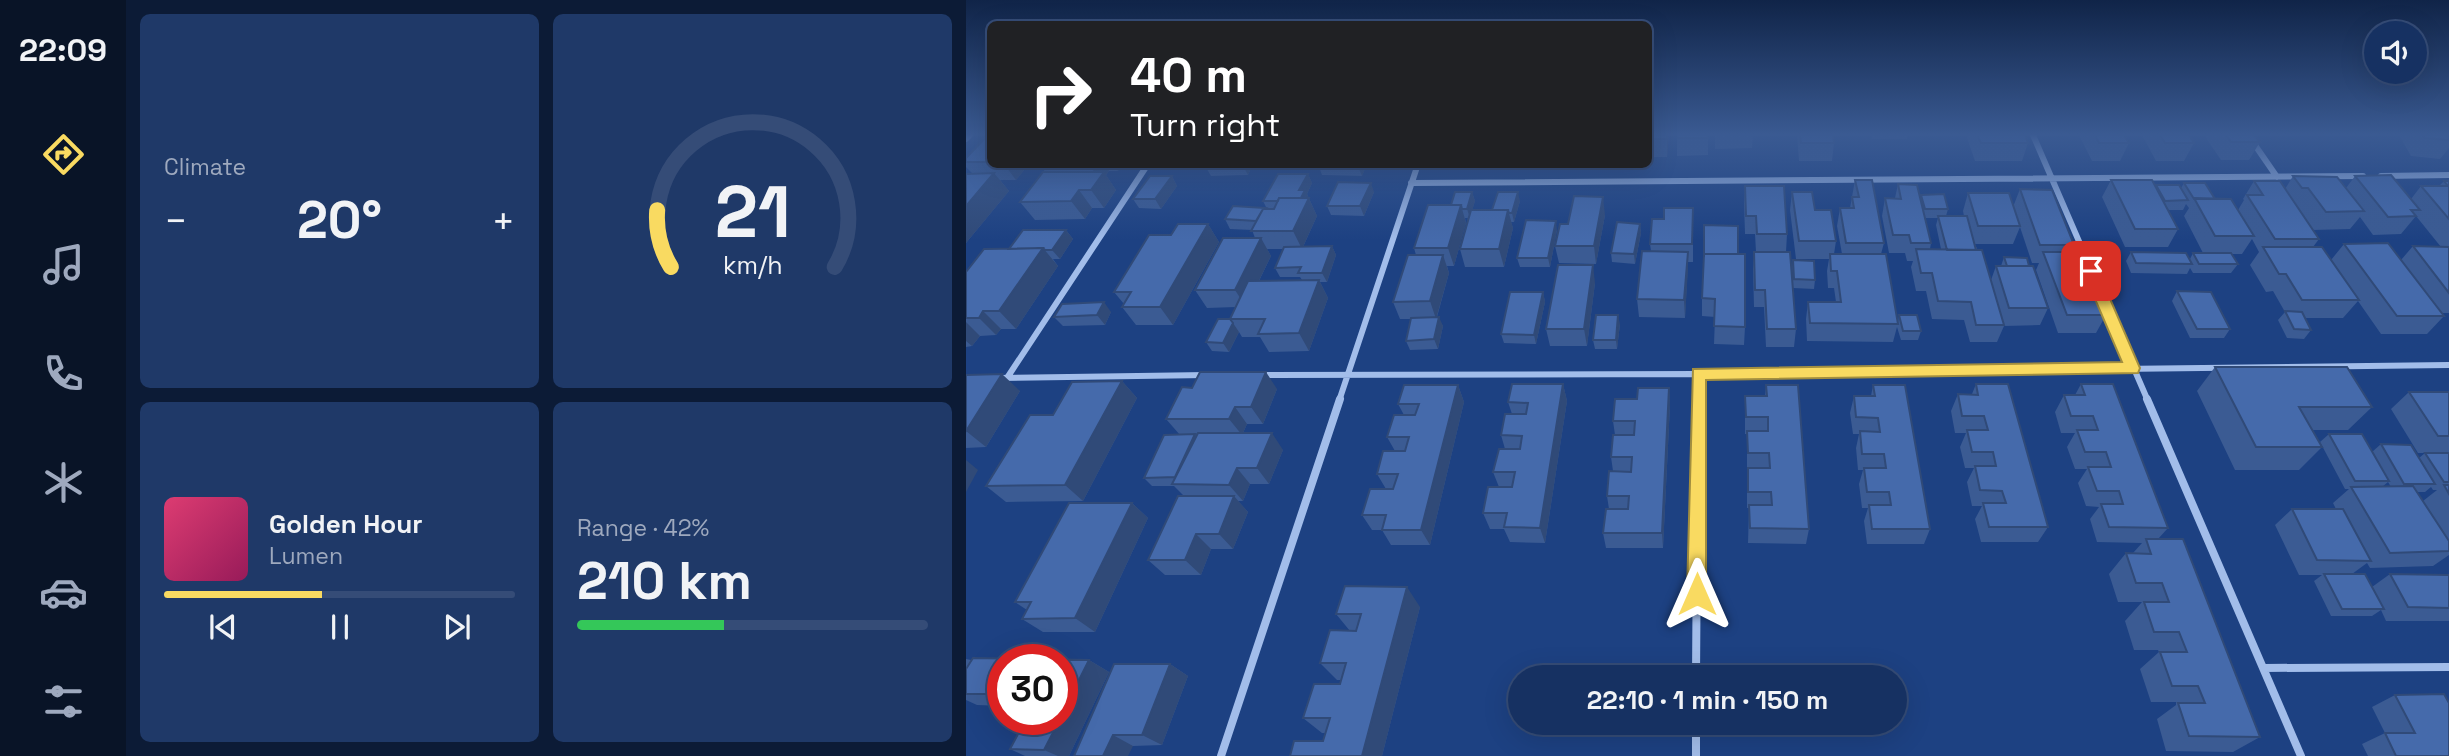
<!DOCTYPE html>
<meta charset="utf-8">
<style>
:root{--surface:#163162;--page:#1f3968;--text:#f1f3f6;--muted:#9ea9be;--line:#354c77;--accent:#f9da61}
body{margin:0;font-family:"Space Grotesk",sans-serif;background:var(--page);color:var(--text);height:100vh;display:flex;flex-direction:column;font-size:26px;white-space:nowrap}
*{box-sizing:border-box;margin:0}
p{font-size:23px;color:var(--muted)}
.icon{flex:none;width:38px;height:38px;fill:none;stroke:currentColor;stroke-width:2;stroke-linecap:round;stroke-linejoin:round}
.map{position:relative;flex:1;overflow:hidden}
.panel{display:flex;flex-direction:column;gap:14px;padding:14px;background:#0c1b36;width:840px}
.panel>*{flex:none}
.top-card{position:absolute;left:21px;top:21px;width:665px;height:147px;border-radius:10px;box-shadow:0 7px 28px #0002,0 0 0 2px var(--line);background:#202124;color:#fff;overflow:hidden}
.fabs{position:absolute;left:1398px;top:21px;display:grid;gap:14px}
.fabs a{display:grid;place-items:center;width:63px;height:63px;border-radius:50%;background:var(--surface);box-shadow:0 7px 28px #0002,0 0 0 2px var(--line);font-size:35px}
.speed{position:absolute;left:21px;top:644px;display:flex;gap:14px;font-size:35px;font-weight:700;text-align:center}
.speed>*{display:grid;place-content:center;width:91px;height:91px;border-radius:50%;background:var(--surface);box-shadow:0 7px 28px #0002,0 0 0 2px var(--line);line-height:1}
.speed .limit{border:10px solid #d22;background:#fff;color:#111}
.pin{position:absolute;display:grid;place-items:center;width:60px;height:60px;color:#fff;margin:-30px;border-radius:14px;box-shadow:0 4px 10px #0006}
.me{position:absolute;width:77px;margin:-38px;rotate:0deg;stroke-linejoin:round;filter:drop-shadow(0 0 5px #0008)}
.turn{display:flex;align-items:center;gap:24px;height:147px;padding:0 28px;font-size:32px}
.turn .icon{width:91px;height:91px;stroke-width:2.5}
.turn b{display:block;font-size:49px;line-height:60px}
.big{font-size:52px;font-weight:700;line-height:1.1}
.panel .card{flex:1;display:flex;flex-direction:column;justify-content:center;gap:10px;min-width:0;padding:0 24px;border-radius:10px;background:var(--page)}
.panel .dial{align-items:center;gap:0}
.dial svg{height:182px;overflow:visible;fill:none;stroke:var(--line);stroke-width:7;stroke-linecap:round;text-anchor:middle}
.dial text{fill:var(--text);stroke:none}
.song{display:flex;align-items:center;gap:21px}
.cover{width:84px;height:84px;border-radius:10px;background:linear-gradient(135deg,hsl(340 70% 55%),hsl(330 70% 35%))}
.played{height:7px;border-radius:4px;background:linear-gradient(90deg,var(--accent) 45%,var(--line) 45%)}
.keys{display:flex;justify-content:space-around;direction:ltr}
.heat{display:flex;justify-content:space-between;align-items:center;font-size:38px;direction:ltr}
.charge{height:10px;border-radius:5px;background:linear-gradient(90deg,#34c759 42%,var(--line) 0)}
.panel .tiles{flex:1;display:grid;gap:14px;grid-template-columns:repeat(2,1fr)}
.trip{position:absolute;left:542px;top:665px;width:399px;height:70px;border-radius:35px;background:var(--surface);box-shadow:0 7px 28px #0002,0 0 0 2px var(--line);font-weight:700;line-height:70px;text-align:center}
main{display:flex;flex:1;min-height:0}
.tab-bar{display:flex;flex-direction:column;width:126px;justify-content:space-around;align-items:center;background:#091427;color:var(--muted)}
.tab-bar .icon{width:49px;height:49px}
.tab-bar .current{color:var(--accent)}
.tab-bar b{font-size:32px;color:var(--text)}
.map>svg:first-child{display:block}
.lines{fill:none;stroke-linecap:round;stroke-linejoin:round}
.street-far1{stroke:#a2bdea;stroke-width:6}
.street{stroke:#a2bdea;stroke-width:8}
.wall{fill:#3b5b93;fill-rule:evenodd}
.shaded-wall{fill:#304a78}
.building{fill:#456aab;stroke:#304a78;stroke-width:2}
.route{fill:#f9da61;stroke:#a28e3f;stroke-width:2}
</style>
<main>
<nav class="tab-bar">
<b>22:09</b>
<svg class="icon current" aria-label="directions" viewBox="0 0 24 24"><path d="M12 3l9 9-9 9-9-9zM9 14v-3h6M13 9l2 2-2 2"/></svg>
<svg class="icon" aria-label="music" viewBox="0 0 24 24"><path d="M9 18V5l10-2v13"/><circle cx="6" cy="18" r="3"/><circle cx="16" cy="16" r="3"/></svg>
<svg class="icon" aria-label="phone" viewBox="0 0 24 24"><path d="M5 4h4l2 5-3 2q2 4 5 5l2-3 5 2v4C11 20 4 13 5 4z"/></svg>
<svg class="icon" aria-label="climate" viewBox="0 0 24 24"><path d="M12 3v18M4 7l16 10M4 17L20 7"/></svg>
<svg class="icon" aria-label="car" viewBox="0 0 24 24"><path d="M5 17H2v-5l4-1 3-4h7l3 4 3 1v5h-3M9 17h6M6 11h13"/><circle cx="7" cy="17" r="2"/><circle cx="17" cy="17" r="2"/></svg>
<svg class="icon" aria-label="filters" viewBox="0 0 24 24"><path d="M4 7h16M4 17h16"/><circle cx="9" cy="7" r="2"/><circle cx="15" cy="17" r="2"/></svg>
</nav>
<section class="panel">
<div class="tiles">
<div class="card"><p>Climate</p>
<div class="heat"><a>−</a><b class="big">20°</b><a>+</a></div>
</div>
<div class="card dial"><svg viewBox="0 0 100 80">
<path d="M14 69A42 42 0 1 1 86 69"/>
<path d="M14 69A42 42 0 0 1 8 44" stroke="#f9da61"/>
<text x="50" y="56" font-size="32" font-weight="700">21</text>
<text x="50" y="72" font-size="11">km/h</text>
</svg></div>
<div class="card">
<div class="song"><i class="cover"></i><div><b>Golden Hour</b><p>Lumen</p></div></div>
<div class="played"></div>
<div class="keys"><svg class="icon" aria-label="previous" viewBox="0 0 24 24"><path d="M18 5L8 12l10 7zM5 5v14"/></svg><svg class="icon" aria-label="pause" viewBox="0 0 24 24"><path d="M8 5v14M16 5v14"/></svg><svg class="icon" aria-label="next" viewBox="0 0 24 24"><path d="M6 5l10 7-10 7zM19 5v14"/></svg></div>
</div>
<div class="card"><p>Range · 42%</p><b class="big">210 km</b><div class="charge"></div></div>
</div>
</section>
<div class="map">
<svg width="1483" height="756" viewBox="0 0 1483 756">
<rect width="100%" height="100%" fill="#1d4182"/>
<g class="lines">
<path class="street-far1" d="M1067 135 1182 401
M1282 135 1311 177
M0 139 4 135
M1415 176 1483 175
M445 183 1397 176
M295 375 732 374 1483 365
M32 378 241 375
M41 378 182 164
M373 401 452 164
M732 401V374"/>
<path class="street" d="M1181 399 1335 756
M1298 668 1483 667
M730 677 732 399
M730 723V756
M255 756 374 399"/>
</g>
<path class="wall" d="M682 135H703L701 157H682Z
M711 135H742V155L711 156Z
M749 135H787L786 148 749 149Z
M831 135H867L868 143 866 161H833Z
M905 135H942L941 139H906Z
M947 135H979L978 136H948Z
M1000 135H1059L1062 143 1056 161H1009Z
M1113 135H1158L1163 143 1154 161H1126Z
M1176 135H1223L1228 143 1218 161H1190Z
M1238 135H1288L1294 142 1283 160H1255Z
M1433 135H1483V148L1474 159 1445 156Z
M0 162H24V164H63L50 180H34L43 191 0 243V174L6 173 0 167Z
M74 164H157L152 171H143L140 175 150 190 138 208H126L119 219 69 220 54 202 79 172Z
M238 164H287L282 175 245 176Z
M352 164H401L396 176 356 175Z
M487 164H529L528 167H488Z
M342 174 346 183 341 194 351 216 337 247 366 246 370 255 361 282H354L362 298 343 351 303 352 294 337H276L273 332 263 352 246 351 240 342 264 319 270 307 241 308 229 290 289 238 286 230 264 229 259 219 299 208 301 209 297 201ZM301 249H317L309 268 314 277H334L336 280 293 281 305 256Z
M206 176 211 186 195 209 173 208 167 199Z
M1327 176 1380 188 1389 176 1445 199 1455 186H1473L1478 181H1483V313H1476L1478 316 1461 334H1415L1392 301 1377 318H1339L1345 330 1338 339 1321 338 1312 320 1319 312 1307 291 1300 292 1284 265 1293 252 1286 239 1276 254H1266L1272 264 1265 273H1227L1224 268 1221 274 1165 273 1160 261 1165 252 1224 259 1227 253H1237L1218 216 1223 208 1220 204 1217 210H1202L1212 229 1202 247H1159L1136 197 1145 180 1215 188 1218 183 1272 210 1278 200 1277 199 1288 181 1319 189ZM1450 216 1475 247 1447 246 1435 260 1378 244 1365 260 1347 247 1353 239 1347 230 1384 229 1394 217 1407 235 1435 234Z
M889 180 918 243 915 254 932 322 933 315 955 331 952 340H935L931 327 927 342 841 341 840 319 842 302H870L868 288H862L861 271 863 259H830L824 210 826 192 849 210 870 241 868 254H876L871 226 874 208H884Z
M932 184 954 197 955 195 982 209 980 216H998L997 211 1002 193 1047 207 1054 189 1108 245 1104 252 1140 315 1130 333H1092L1070 270 1073 263H1066L1054 227 1047 244H1009L1025 280 1030 266H1035L1038 257 1063 266 1082 308 1074 325 1038 326 1031 342H1004L998 320 966 319 960 291H950L945 267 947 261H941L939 253H923L916 216 919 198H929ZM959 218H972L970 225 975 249H964L965 243Z
M779 186 821 234 820 252 830 329 828 347H800L798 307H788L787 269 788 252H790L789 234H779L778 204Z
M408 192 398 216 365 215 361 206Z
M506 192 509 201 506 210H526L554 201 548 222H545L547 228 538 267H499L494 249 502 218H499L500 223 488 266H481L483 273 471 317 477 326 472 349 444 350 440 341 445 319H434L427 302 450 255 448 248 485 205Z
M639 215 630 264 593 263 589 246 602 224Z
M242 224 253 242 207 325H170L156 307 158 304 148 292 205 235Z
M674 224 675 233 669 264 646 262 645 253Z
M727 226V262H722L719 318 673 317 671 299 685 251 684 244Z
M100 230 107 239 94 259H87L92 266 50 329H35L30 335 14 336 6 346 0 347V272L43 249Z
M591 230 584 267H554L551 258Z
M772 254 779 327 778 345 748 344 749 317 736 316V298Z
M827 260 849 280 848 289 827 288 826 270Z
M629 283 621 346H584L580 329Z
M1211 291 1264 329 1258 338H1224L1206 301Z
M577 292 579 302 570 344 538 343 535 334Z
M145 312 139 325 97 326 88 317Z
M654 324 651 349H629L627 340Z
M1249 367 1406 407 1382 430H1346L1356 447 1333 470H1269L1231 391Z
M0 375 54 391 20 447 0 448Z
M156 381 171 398 117 501 40 502 20 486 87 415Z
M597 384 601 401 579 543 544 542 538 529H524L517 513 533 487 527 472 539 449 535 435 546 414 542 402Z
M1010 384 1082 527 1072 542H1015L1009 519 1016 506H1006L1001 482 1008 468H999L994 447 1000 433H989L985 411 992 394H1006Z
M1115 384 1202 528 1192 539 1294 737 1267 752 1200 751 1191 719 1210 705V702H1185L1174 669 1193 652 1192 650H1168L1159 621 1176 602H1152L1143 574 1160 553H1167L1176 543 1131 542 1124 519 1133 507 1120 506 1112 483 1121 469H1109L1101 447 1109 433H1095L1089 412 1098 395H1109Z
M492 385 498 402 464 545H425L416 530H406L396 515 420 489 411 474 429 451 421 437 438 415 432 404Z
M800 385 843 529 840 544 782 543 783 508H781V434H779V396H799Z
M907 385 964 529 958 544H901L898 521 902 508H896L893 484 897 470H892L890 448 893 434H887L884 413 888 396H905Z
M703 388 704 405 697 548H640L637 533 643 509 641 496 647 471 645 457 649 435 647 421 671 399Z
M311 389 297 424H281L277 433 317 450 303 484H284L277 501H272L282 512 267 549H245L235 575H199L182 560 218 496 208 486H186L178 478 214 435 200 419Z
M1443 392H1483V453H1452L1425 409Z
M1363 434 1406 452 1415 444 1453 458 1459 453H1483V555L1467 566 1404 568 1401 563 1386 574 1406 587 1424 574 1483 575V621H1420L1415 610 1406 616H1365L1348 581 1356 575H1333L1309 525 1326 509H1370L1367 503 1383 489H1379L1354 442ZM1422 482 1425 487H1416ZM1465 487 1467 490H1471L1457 501 1451 492H1459Z
M166 503 182 518 129 632H77L56 619 61 610 49 602Z
M454 607 416 756H324L357 741 360 733H356L337 718 374 684 375 680H371L354 663 384 631 370 614Z
M7 658 123 660 143 672 103 756H59L44 749 60 719H96V660H37V706L11 705 0 700V659L5 660Z
M204 664 222 676 196 745 167 746 108 756Z
M1429 695 1483 756H1402L1396 744 1419 733 1406 707Z"/>
<path class="shaded-wall" d="M701 135H703L701 157Z
M38 164H63L50 180Z
M123 164H139L143 171 140 175 150 190 138 208 125 190 133 179Z
M148 164H157L152 171Z
M276 164H287L282 175Z
M391 164H401L396 176Z
M28 173 43 191 0 243V206Z
M342 174 346 183 341 194 351 216 336 249 327 231 333 190Z
M206 176 211 186 195 209 189 199Z
M405 183 408 192 398 216 394 206Z
M113 190 126 208 119 219 105 201Z
M506 192 509 201 504 218 501 209Z
M552 192 554 201 548 222 546 213Z
M637 197 639 215 630 264 628 246Z
M495 205 500 223 488 266 482 248Z
M542 210 547 228 538 267 533 249Z
M590 221 591 230 584 267 582 258Z
M242 224 253 242 207 325 194 307Z
M674 224 675 233 669 264 668 254Z
M100 230 107 239 94 259 86 250Z
M295 238 305 256 280 307 269 290Z
M366 246 370 255 361 282 356 273Z
M77 248 92 266 50 329 33 311Z
M722 252V270L719 318 718 300Z
M477 255 483 273 470 319 464 301Z
M627 265 629 283 621 346 618 329Z
M353 280 362 298 343 351 333 333Z
M577 292 579 302 570 344 568 335Z
M138 302 145 312 139 325 131 315Z
M17 311 35 329 30 335 13 318Z
M652 315 654 324 651 349 650 340Z
M473 317 477 326 472 349 468 339Z
M0 322 14 336 6 346 0 341Z
M267 323 273 332 263 352 257 343Z
M300 372 311 389 297 424 285 407Z
M36 374 54 391 20 447 0 431Z
M156 381 171 398 117 501 99 485Z
M597 384 601 401 579 543 574 528Z
M492 385 498 402 464 545 455 530Z
M703 388 704 405 697 548 696 533Z
M269 407 281 424 276 435 263 419Z
M306 433 317 450 303 484 291 468Z
M0 460 12 470 0 492Z
M271 468 284 484 277 501 263 485Z
M268 496 282 512 267 549 253 534Z
M166 503 182 518 129 632 109 618Z
M230 534 245 549 235 575 219 560Z
M441 587 454 607 416 756H396Z
M123 660 143 672 103 756H92L78 750 94 719H96V714Z
M204 664 222 676 196 745 176 735Z
M147 735 167 746 162 756H137Z"/>
<path class="building" d="M22 135H24V162H0V158Z
M682 135H701V139H682Z
M711 135H742V138H711Z
M834 135H867L868 143H835Z
M1011 135H1059L1062 143H1015Z
M1129 135H1158L1163 143H1133Z
M1194 135H1223L1228 143H1199Z
M1260 135H1288L1294 142H1265Z
M1457 135H1483V140L1459 138Z
M77 172H138L125 190H113L105 201 54 202Z
M28 173 0 206V174Z
M312 174H342L333 190H339L335 198H313L312 201H297Z
M1425 175 1454 210H1445L1450 216 1422 217 1389 176Z
M184 176H206L189 199H167Z
M1327 176 1371 177 1398 211 1360 212 1342 188H1336Z
M889 180H906L918 243H880L874 208H888L886 197H893Z
M1145 180H1186L1212 229H1169Z
M1288 181H1314L1353 239H1309L1281 195H1297Z
M1478 181H1483V186H1482Z
M372 182 405 183 394 206H361Z
M1218 183H1239L1249 199H1228Z
M932 184 951 185 965 243H945L943 235H927L919 198 935 199Z
M1190 185H1213L1222 200 1199 201Z
M779 186H818L821 234H791L790 216H780Z
M1455 186H1483V219Z
M1054 189 1086 190 1108 245H1074Z
M489 192H506L501 209H496L495 205H485Z
M532 192H552L546 213H543L542 210H526Z
M826 192H846L849 210H865L870 241H833Z
M1002 193H1043L1054 226H1012Z
M978 194 982 209H959L955 195Z
M608 196 637 197 628 246H589L594 224H602Z
M313 198H343L327 231H285L297 209H308Z
M1228 198 1265 199 1288 236H1249Z
M462 205H495L482 248H448Z
M267 206 299 208 297 209 290 221 259 219Z
M698 208H727L726 244H684L686 219H698Z
M505 210H542L533 249H494Z
M972 216H1001L1010 250H981Z
M560 220 590 221 582 258H551Z
M651 222 674 224 668 254 645 253Z
M212 224H242L194 307H156L165 292H148L183 235H205Z
M738 225 772 226V254H738V257Z
M57 230H100L86 250H79L77 248 43 249Z
M257 238H295L269 290H229Z
M1422 243 1478 316H1431L1378 244Z
M366 246 356 273H332L335 267 309 268 318 247Z
M1447 246 1483 247V293Z
M1297 247H1356L1393 300H1336L1320 274H1313Z
M77 248 33 311H17L13 318H0V272L18 249Z
M950 249 1016 250 1038 325H1010L1005 302 972 301 966 273H955Z
M676 251 722 252 718 300 671 299Z
M788 252H824L830 329H801L799 290H789Z
M1077 252H1114L1140 315H1101Z
M1165 252 1220 253 1226 264 1170 263Z
M1227 253H1265L1272 264H1233Z
M738 254H779V327L748 326 749 299 736 298Z
M864 254H920L932 324 844 323 842 302H875L871 271H865Z
M442 255H477L464 301 427 302Z
M1038 257 1061 258 1063 266H1041Z
M827 260 848 261 849 280 828 279Z
M592 265H627L618 329H580Z
M1030 266H1067L1082 308H1043Z
M353 280 333 333 292 334 299 319H264L282 281Z
M1211 291 1245 292 1264 329H1231Z
M544 292H577L568 335 535 334Z
M138 302 131 315 88 317 96 304Z
M1319 311 1336 312 1345 330 1328 329Z
M630 315H652L650 340H627Z
M933 315H951L955 331H937Z
M473 317 468 339 440 341 445 318Z
M252 319H269H264L267 323 257 343 240 342Z
M1249 367H1381L1406 407H1333L1356 447H1290Z
M234 372H300L285 407H269L263 419H200L216 387 226 388Z
M36 374 0 431V375Z
M156 381 99 485 20 486 64 415H87L106 382Z
M546 384H597L574 528 538 527 541 513H517L522 487H546L549 472H527L533 449H554L556 436 535 435 539 414H560L562 403 542 402Z
M1010 384H1042L1082 527H1023L1017 503H1040L1036 491 1014 490 1009 466H1030L1027 452H1006L1001 430H1022L1018 416H996L992 394 1012 395Z
M1115 384H1147L1202 528 1143 527 1135 504H1157L1153 491H1131L1122 467H1145L1140 452H1119L1111 430H1132L1127 416H1105L1098 395H1119Z
M438 385H492L455 530H416L420 515H396L404 489H427L432 474H411L417 451H439L443 437H421L428 415H449L453 404H432Z
M800 385H832L843 529 784 528 783 505H806L805 492H782V468H804L803 453H782L781 431H802V417H780L779 396H801Z
M907 385H939L964 529H906L903 505H925L923 492H901L898 468H920L918 454H896L894 431 914 432 912 418 890 417 888 396H909Z
M672 388H703L696 533H637L640 509H662L663 496H641L643 471 665 472 666 457H645L647 435H668L669 421H647L649 399H671Z
M1443 392H1483V436H1472Z
M232 433H306L291 468H271L263 485 206 484Z
M229 434 209 477 178 478 198 435Z
M1363 434H1396L1423 481H1389Z
M1415 444 1445 445 1469 484H1438Z
M1459 453H1483V482H1478Z
M1478 485H1483V494Z
M1447 486 1483 541V551L1424 553 1385 487Z
M212 496H268L253 534H230L219 560H182Z
M103 503H166L109 618 56 619 65 602H49Z
M1326 509H1377L1405 561 1351 560Z
M1180 539H1217L1294 737 1223 736 1212 703H1239L1232 686H1206L1194 652H1221L1213 632H1188L1178 602H1203L1196 583H1170L1160 553 1185 554Z
M1358 574H1399L1418 609H1376Z
M1424 574 1483 575V608L1442 607Z
M379 586 441 587 396 756H324L328 741H357L364 718H337L348 684H374L380 663H354L364 630 390 631 395 614H370Z
M7 658 123 660 96 714V660H37V694H0V669Z
M148 664H204L176 735H147L137 756H108Z
M1478 694 1483 703V756H1430L1419 733H1449L1429 695Z
M60 719H94L78 750 44 749Z"/>
<linearGradient id="sky" x2="0" y2="1"><stop stop-color="#102448"/><stop offset="0.56" stop-color="#3a5a92"/><stop offset="1" stop-color="#3a5a92" stop-opacity="0"/></linearGradient>
<rect width="1483" height="240" fill="url(#sky)"/>
<path class="route" d="M1125 266 1132 271 1174 368 1172 373 740 380V594L738 601 731 604 724 601 721 594 727 369 1156 362 1117 271Z"/>
</svg>
<div class="fabs">
<a><svg class="icon" aria-label="sound" viewBox="0 0 24 24"><path d="M4 9h4l5-4v14l-5-4H4zM17 9q2 3 0 6"/></svg></a>
</div>
<div class="speed"><div class="limit">30</div></div>
<div class="pin" style="left:1125px;top:271px;background:#d93025"><svg class="icon" aria-label="arrive" viewBox="0 0 24 24"><path d="M6 21V4h12l-3 4 3 4H6"/></svg></div>
<svg class="me" style="left:731px;top:594px" viewBox="-20 -20 40 40"><path d="M0-17L14 15 0 8-14 15z" fill="#f9da61" stroke="#fff" stroke-width="4"/></svg>
<div class="trip">22:10 · 1 min · 150 m</div>
<div class="top-card">
<div class="turn"><svg class="icon" aria-label="right" viewBox="0 0 24 24"><path d="M7 20v-9h11M14 6l5 5-5 5"/></svg><div><b>40 m</b>Turn right</div></div>
</div>
</div>
</main>
